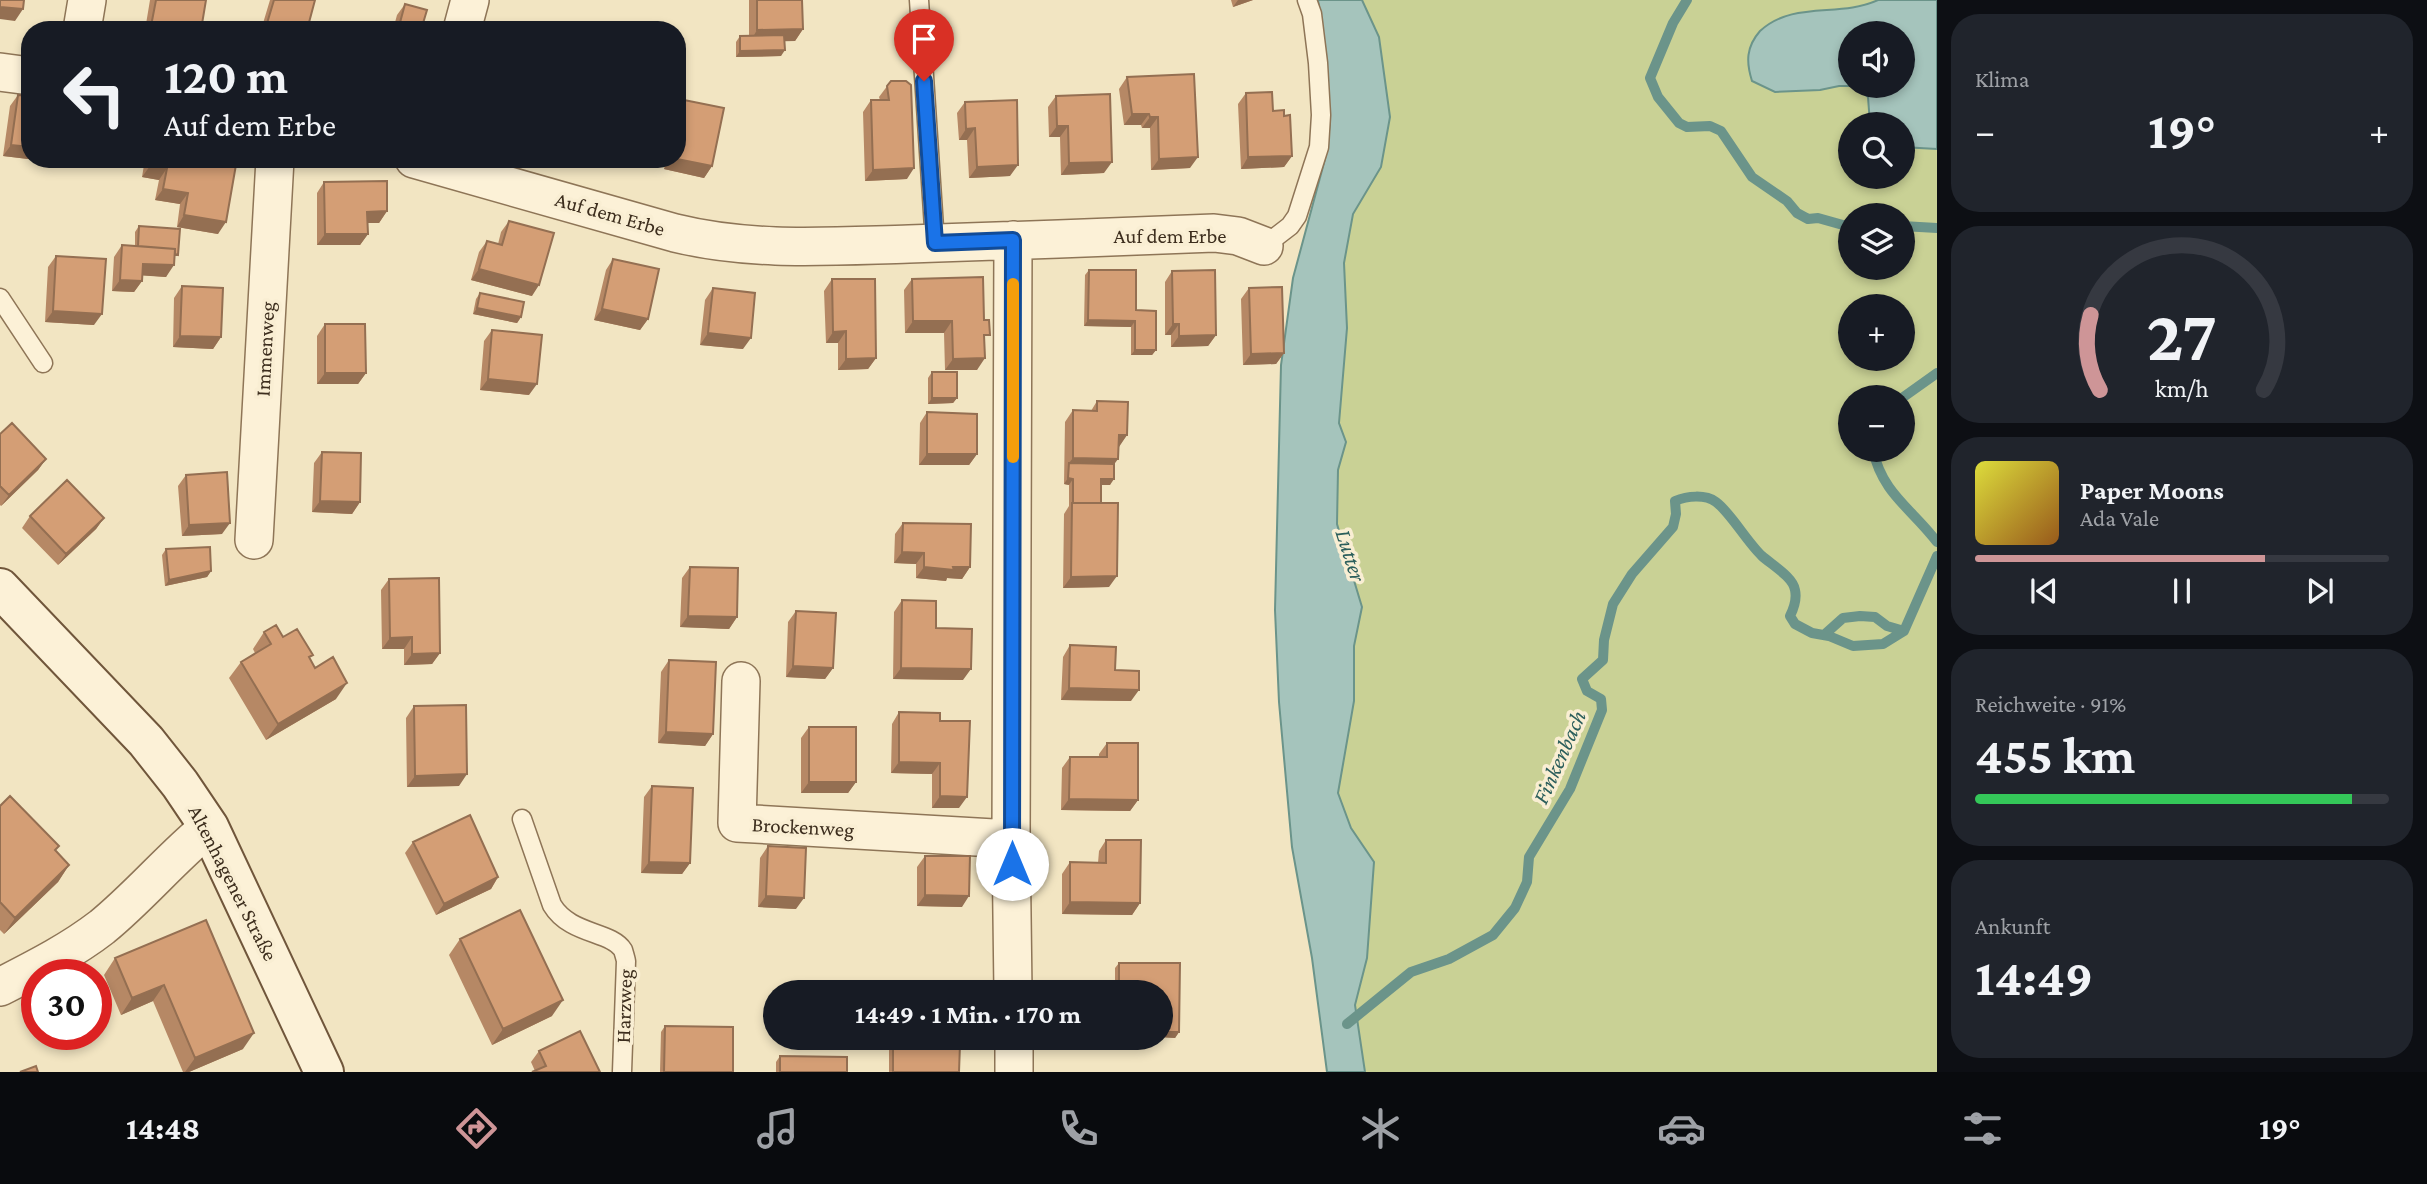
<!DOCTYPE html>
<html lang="de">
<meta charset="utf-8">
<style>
:root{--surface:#171b24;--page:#20242c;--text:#f1f3f6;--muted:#9ea1a6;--line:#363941;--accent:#ce9597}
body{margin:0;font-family:"Crimson Pro",serif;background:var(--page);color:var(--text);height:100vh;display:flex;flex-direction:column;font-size:26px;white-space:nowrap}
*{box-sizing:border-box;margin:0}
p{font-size:23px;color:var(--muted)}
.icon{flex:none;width:38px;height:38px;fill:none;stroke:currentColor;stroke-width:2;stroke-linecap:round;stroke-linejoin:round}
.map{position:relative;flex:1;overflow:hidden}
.side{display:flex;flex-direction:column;gap:14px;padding:14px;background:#0d0f14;width:490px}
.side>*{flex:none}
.top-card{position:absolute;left:21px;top:21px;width:665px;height:147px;border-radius:28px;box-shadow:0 4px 10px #0003;background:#171b24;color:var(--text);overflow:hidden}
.tools{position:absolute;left:1838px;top:21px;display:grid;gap:14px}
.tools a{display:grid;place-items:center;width:77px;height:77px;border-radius:50%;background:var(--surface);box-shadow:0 4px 10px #0003;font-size:35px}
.speed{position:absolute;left:21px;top:959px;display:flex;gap:14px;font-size:35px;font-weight:700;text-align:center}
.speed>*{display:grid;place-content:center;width:91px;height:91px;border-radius:50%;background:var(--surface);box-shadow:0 4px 10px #0003;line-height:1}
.speed .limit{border:10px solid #d22;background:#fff;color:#111}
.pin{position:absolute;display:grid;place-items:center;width:60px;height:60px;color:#fff;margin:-72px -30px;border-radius:50% 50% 50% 0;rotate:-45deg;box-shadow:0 0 7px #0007}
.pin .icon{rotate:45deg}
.me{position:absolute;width:77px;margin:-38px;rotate:0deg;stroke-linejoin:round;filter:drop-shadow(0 0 5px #0008)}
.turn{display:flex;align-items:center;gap:24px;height:147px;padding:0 28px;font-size:32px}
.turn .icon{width:91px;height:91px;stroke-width:2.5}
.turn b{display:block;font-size:49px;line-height:60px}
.big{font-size:52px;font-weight:700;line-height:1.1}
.side .widget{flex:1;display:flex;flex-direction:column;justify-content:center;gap:10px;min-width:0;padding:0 24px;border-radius:28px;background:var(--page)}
.side .dial{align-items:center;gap:0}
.dial svg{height:182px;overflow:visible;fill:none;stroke:var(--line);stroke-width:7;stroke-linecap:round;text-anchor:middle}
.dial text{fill:var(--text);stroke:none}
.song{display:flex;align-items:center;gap:21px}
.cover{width:84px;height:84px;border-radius:10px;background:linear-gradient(135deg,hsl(60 70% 55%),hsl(30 70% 35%))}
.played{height:7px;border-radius:4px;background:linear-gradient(90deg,var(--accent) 70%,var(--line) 70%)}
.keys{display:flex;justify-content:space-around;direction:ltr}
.heat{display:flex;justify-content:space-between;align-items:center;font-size:38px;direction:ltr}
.charge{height:10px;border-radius:5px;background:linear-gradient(90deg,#34c759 91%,var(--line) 0)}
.trip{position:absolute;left:763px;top:980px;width:410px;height:70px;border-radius:35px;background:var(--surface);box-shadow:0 4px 10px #0003;font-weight:700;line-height:70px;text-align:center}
.tab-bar{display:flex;height:112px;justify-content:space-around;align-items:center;background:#090b0e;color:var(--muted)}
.tab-bar .icon{width:49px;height:49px}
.tab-bar .selected{color:var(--accent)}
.tab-bar b{font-size:32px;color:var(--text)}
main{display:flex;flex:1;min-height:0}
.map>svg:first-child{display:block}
.green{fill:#c9d195;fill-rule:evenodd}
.water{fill:#a5c4bc;stroke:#6b948a;stroke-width:2;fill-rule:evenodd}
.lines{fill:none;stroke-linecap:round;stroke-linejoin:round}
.stream{stroke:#6b948a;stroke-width:10}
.lane-casing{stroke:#8e7557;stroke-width:21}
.street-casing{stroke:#8e7557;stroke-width:40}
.secondary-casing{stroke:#70563b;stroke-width:42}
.lane{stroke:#fcf1d7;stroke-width:18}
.street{stroke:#fcf1d7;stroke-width:37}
.secondary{stroke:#fcf1d7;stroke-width:38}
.wall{fill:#b68865}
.shaded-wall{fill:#946f52}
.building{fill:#d49e75;stroke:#946f52;stroke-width:2}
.route-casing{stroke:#114b97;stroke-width:18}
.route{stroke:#1a73e8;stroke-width:12}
.slow{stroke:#f59e0b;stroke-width:12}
.labels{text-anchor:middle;stroke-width:7;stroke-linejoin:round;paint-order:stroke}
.street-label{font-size:21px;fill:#3c2d1d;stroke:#f9eed3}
.water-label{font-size:23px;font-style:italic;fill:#2b5e5b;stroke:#f9eed3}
</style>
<main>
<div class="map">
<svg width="1937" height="1072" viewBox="0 0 1937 1072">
<rect width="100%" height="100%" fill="#f2e5c2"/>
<path class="green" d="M1362 0H1937V1072H1365L1355 1005 1367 958 1374 863 1351 828 1338 793 1354 701V646L1362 607 1337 524 1338 470 1346 442 1339 423 1347 328 1344 263 1353 214 1381 167ZM1850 33H1902V86H1850ZM1850 124H1902V177H1850ZM1850 215H1902V268H1850ZM1850 306H1902V359H1850ZM1850 397H1902V450H1850Z"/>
<path class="water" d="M1318 0H1362L1379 37 1390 117 1381 167 1353 214 1344 263 1347 328 1339 423 1346 442 1338 470 1337 524 1362 607 1354 646V701L1338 793 1351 828 1374 862 1367 958 1355 1005 1365 1072H1327L1312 958 1292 847 1279 702 1275 610 1281 365 1293 278 1325 159 1330 124 1326 54Z
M1878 0H1937V149L1902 147V124H1870L1868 97 1853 86H1839L1820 90 1775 92 1752 81C1746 62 1746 47 1760 31 1794 0 1839 18 1878 0ZM1850 33H1902V86H1850Z"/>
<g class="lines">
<path class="stream" d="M1687 0 1673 23 1650 78 1658 97 1679 123 1687 127 1710 126 1721 131 1752 177 1787 201 1797 213 1808 219 1818 218 1850 227
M1902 226 1937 228
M1902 398 1937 373
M1873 450C1882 493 1912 509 1937 542
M1824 635 1843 618 1860 616 1875 617 1887 626 1904 631
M1347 1024 1411 972 1449 959 1493 935 1515 908 1527 882 1529 857 1570 789 1602 710 1601 699 1587 691 1582 679 1603 660 1604 640 1613 604 1632 574 1673 527 1676 514 1675 501C1687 496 1705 494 1716 502 1730 512 1747 542 1762 556 1772 565 1793 577 1795 590 1797 599 1794 608 1790 616L1795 624 1812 633 1829 636 1853 646 1883 644 1904 631 1937 556"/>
<defs>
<path id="lane" d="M919 0 935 243
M1264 246 1290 226 1297 216 1319 147 1321 115 1318 63 1312 14 1307 0
M0 298 43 363
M522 819 552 905C570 935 611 931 623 950 623 950 626 960 626 961L622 1072"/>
<path id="street" d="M82 30 87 0
M462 30 470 0
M0 72 30 76
M414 159 675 233C752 252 831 246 909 244 1011 241 1112 237 1214 233L1238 236 1264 246
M254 540 275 159
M741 681 737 823 1011 839
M0 987C35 969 71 951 102 927 140 896 171 858 209 827
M1013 992 1011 839 1013 240
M1014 1038V1072"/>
<path id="secondary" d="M0 588 146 741 180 784 209 827 324 1072"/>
</defs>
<use href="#lane" class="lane-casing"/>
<use href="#street" class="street-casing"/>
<use href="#secondary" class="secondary-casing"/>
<use href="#lane" class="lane"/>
<use href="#street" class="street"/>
<use href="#secondary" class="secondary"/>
</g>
<path class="wall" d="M150 0H206L201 30H145Z
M270 0H315L307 30H261Z
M749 0H802L803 29 795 41H784L781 56 736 57V42L740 36H749Z
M1231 0H1253L1233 7Z
M405 4 421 30H393L397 15Z
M1194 74 1190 168 1151 170 1150 128H1142L1141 125H1124L1119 89 1127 77Z
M891 81 907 179 865 181 863 112 871 100H880L879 97Z
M1246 93 1273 111 1284 116 1292 156 1284 167 1241 169 1238 104Z
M18 95 45 161 3 156 10 106Z
M1056 96 1104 173 1061 175 1060 137H1049L1048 107Z
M684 100 712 166 704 178 664 169 666 159H677V109Z
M965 102 1010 176 969 178 967 140H959L957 113Z
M145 159H237L218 234 177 227 180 204 155 200 159 180 142 177Z
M324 182 387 211 379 223H367L368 234 360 245H317V193Z
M509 221 532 296 471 280 479 252 487 241 498 244 501 232Z
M139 226 174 260 166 277 142 275V281L134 292 112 291 114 257 122 245 135 246V232Z
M56 256 94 325 45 322 48 267Z
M613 259 648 319 640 330 594 320 606 270Z
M1089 270 1136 310 1156 350 1152 355H1131V327L1084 326 1085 275Z
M1172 271 1216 335 1208 346 1171 347V335H1165V282Z
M832 279 876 358 868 369 838 370V343H826L824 291Z
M912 279 985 342 977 370H945L944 333H905L904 290Z
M182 286 221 337 213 349 173 347 174 298Z
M713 288 743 349 700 345 705 300Z
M1249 288 1284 353 1276 364 1243 365 1241 299Z
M480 293 521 317 517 323 473 314 476 299Z
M325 324 366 373 358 384H317V336Z
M492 330 529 395 480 390 484 341Z
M932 372 957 398 953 403 928 404V378Z
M1097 401 1127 435 1118 447 1110 485H1101V503L1109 587 1063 588 1064 514 1069 506V485L1064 484 1065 422 1073 410 1091 411Z
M927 412 977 454 969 465H919L920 423Z
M0 434 46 459 38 470 1 506 0 505Z
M322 452 360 502 352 514 312 512 314 463Z
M186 475 222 534 182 536 178 486Z
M30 516 104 518 96 529 58 565 22 528Z
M903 523 970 567 962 579 947 578 946 581 916 578V564L894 563 895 534Z
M166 549 211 571 207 577 165 586 162 555Z
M690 567 737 617 729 629 680 627 682 578Z
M389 579 440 653 432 664 404 665V649H382L381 590Z
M902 600 936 628 963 680 893 679 894 612Z
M796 611 833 668 825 679 786 677 788 622Z
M264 632 283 637 310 660 336 699 266 740 229 678 241 662 255 653 253 649Z
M1070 645 1115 670 1131 701 1061 700 1063 657Z
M669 660 713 734 705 746 658 743 661 672Z
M414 706 459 786 407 787 406 718Z
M899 712 940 721 959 808H932V774L891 773 892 724Z
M809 727 856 782 848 793H801V738Z
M1107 743 1138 800 1130 811 1061 810 1062 768 1070 757H1099V754Z
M652 786 690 863 682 874 641 873 644 797Z
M0 806 56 850 69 865 58 882 4 934 0 930Z
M1106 840 1140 903 1132 915 1062 914V874L1070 862 1098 863 1099 851Z
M413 842 498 877 491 889 436 915 405 853Z
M768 846 796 909 758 907 760 858Z
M925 856 962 907 917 906V867Z
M206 920 243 1049 189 1072H183L153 1001 121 1015 104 975 115 958Z
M460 939 552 1016 492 1045 449 955Z
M1119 963H1180L1179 1032 1175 1038 1160 1037V992H1115V968Z
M665 1026 733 1072H660L661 1032Z
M908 1038H943L942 1043 959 1072H889V1048L893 1042H905Z
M539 1051 600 1072 535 1071 531 1062Z
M780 1056 847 1072H776V1062Z"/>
<path class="shaded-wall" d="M1238 0H1253L1233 7Z
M0 7 23 9 15 21 0 19Z
M151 26 173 30H149Z
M803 29 795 41 750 42 757 30Z
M785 50 781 56 736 57 740 51Z
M1132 114H1149L1141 125H1124Z
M1150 117H1158L1150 128H1142Z
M1057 126H1068L1060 137H1049Z
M975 128 967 140H959L966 129Z
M11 145 30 147V159H47L45 161 3 156Z
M1292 156 1284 167 1241 169 1248 157Z
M1198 157 1190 168 1151 170 1159 159Z
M606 159H621L619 163Z
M671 159H677L712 166 704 178 664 169Z
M1112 162 1104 173 1061 175 1069 163Z
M1018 165 1010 176 969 178 977 167Z
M150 166 167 168 159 180 142 177Z
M914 168 907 179 865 181 873 170Z
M163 189 188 193 180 204 155 200Z
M387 211 379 223H359L367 212Z
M184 215 226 222 218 234 177 227Z
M325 234H368L360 245H317Z
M143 264 174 265 166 277 135 275Z
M479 269 539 285 532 296 471 280Z
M120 280 142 281 134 292 112 291Z
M477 308 521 317 517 323 473 314Z
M602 309 648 319 640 330 594 320Z
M53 311 102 314 94 325 45 322Z
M1088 320 1135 321 1131 327 1084 326Z
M913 321H952L944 333H905Z
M1173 324H1179L1171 335H1165Z
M846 331 838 343H826L833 332Z
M708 333 751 338 743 349 700 345Z
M1216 335 1208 346 1171 347 1179 336Z
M180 336 221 337 213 349 173 347Z
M1135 350H1156L1152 355H1131Z
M1284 353 1276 364 1243 365 1251 354Z
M876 358 868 369 838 370 846 359Z
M985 358 977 370H945L953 359Z
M325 373H366L358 384H317Z
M488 379 537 384 529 395 480 390Z
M932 398H957L953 403 928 404Z
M1119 435H1127L1119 447H1111Z
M927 454H977L969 465H919Z
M1073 458 1118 459 1110 470 1069 463Z
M46 459 38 470 1 506 9 495Z
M1068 478 1073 479 1069 485 1064 484Z
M1101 479H1114L1110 485H1097Z
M320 501 360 502 352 514 312 512Z
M104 518 96 529 58 565 66 554Z
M230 523 222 534 182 536 189 525Z
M902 552 924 553 916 564 894 563Z
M924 567H970L962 579 947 578 946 581 916 578Z
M211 571 207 577 165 586 169 580Z
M1117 576 1109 587 1063 588 1071 577Z
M688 616 737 617 729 629 680 627Z
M412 637 404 649H382L390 638Z
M440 653 432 664 404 665 412 654Z
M793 666 833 668 825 679 786 677Z
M901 668 971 669 963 680 893 679Z
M347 683 336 699 266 740 278 724Z
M1069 688 1139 690 1131 701 1061 700Z
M666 732 713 734 705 746 658 743Z
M899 762 940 763 932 774 891 773Z
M467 774 459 786 407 787 415 776Z
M809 782H856L848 793H801Z
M940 796 967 797 959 808H932Z
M1069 799 1138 800 1130 811 1061 810Z
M649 862 690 863 682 874 641 873Z
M69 865 58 882 4 934 15 918Z
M498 877 491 889 436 915 444 904Z
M925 895 969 896 962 907 917 906Z
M766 896 804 898 796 909 758 907Z
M1070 902 1140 903 1132 915 1062 914Z
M164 985 153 1001 121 1015 132 998Z
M563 1000 552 1016 492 1045 503 1029Z
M1160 1032H1179L1175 1038 1160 1037Z
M254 1033 243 1049 189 1072H185L195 1058Z"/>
<path class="building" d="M0 0H24L23 9 0 7Z
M156 0H206L201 30H173L151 26Z
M274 0H315L307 30H265Z
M757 0H802L803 29 757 30Z
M405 4 427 10 421 30H398Z
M784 35 785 50 740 51V36Z
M1194 74 1198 157 1159 159 1158 117H1150L1149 114H1132L1127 77Z
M891 81H906L911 85 914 168 873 170 871 100H889L887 86Z
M1272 92 1273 111 1284 110V116L1290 115 1292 156 1248 157 1246 93Z
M1110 94 1112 162 1069 163 1068 126H1057L1056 96Z
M18 95 30 96V147L11 145Z
M684 100 724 108 712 166 677 159V131Z
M1017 100 1018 165 977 167 975 128 966 129 965 102Z
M151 159H237L226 222 184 215 188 193 163 189 167 168 150 166Z
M387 181V211L367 212 368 234H325L324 182Z
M509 221 554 233 539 285 479 269 487 241 502 245Z
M139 226 180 229 178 255 175 254V249L138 246Z
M122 245 175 249 174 265 143 264 142 281 120 280Z
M56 256 106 259 102 314 53 311Z
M613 259 659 269 648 319 602 309Z
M1089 270H1136V310L1156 311V350H1135V321L1088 320Z
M1215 270 1216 335 1179 336V324H1173L1172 271Z
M983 277 984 320H989L990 335H984L985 358 953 359 952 321H913L912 279Z
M832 279H875L876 358 846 359V331L833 332Z
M182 286 223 288 221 337 180 336Z
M1282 287 1284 353 1251 354 1249 288Z
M713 288 755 293 751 338 708 333Z
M480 293 524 302 521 317 477 308Z
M325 324H365L366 373H325Z
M492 330 542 335 537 384 488 379Z
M932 372H957V398H932Z
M1097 401 1128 402 1127 435H1119L1118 459 1073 458V410L1097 411Z
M927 412 977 414V454H927Z
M12 423 46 459 9 495 0 486V434Z
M322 452 361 453 360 502 320 501Z
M1069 463 1114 464V479H1101V503H1073V479L1068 478Z
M227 472 230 523 189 525 186 475Z
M67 480 104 518 66 554 30 516Z
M1072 503H1118L1117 576 1071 577Z
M903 523 971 524 970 567H953L954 570 924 567V553L902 552Z
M210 547 211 571 169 580 166 549Z
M690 567 738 568 737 617 688 616Z
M439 578 440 653 412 654V637L390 638 389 579Z
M902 600 936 601V628L972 629 971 669 901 668Z
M796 611 836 613 833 668 793 666Z
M276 625 283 637 297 629 313 655 309 657 315 668 333 657 347 683 278 724 241 662 271 644 264 632Z
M1070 645 1116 647 1115 670 1139 671V690L1069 688Z
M669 660 716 662 713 734 666 732Z
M466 705 467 774 415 776 414 706Z
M899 712 940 713V721H970L967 797 940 796V763L899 762Z
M809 727H856V782H809Z
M1107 743H1138V800L1069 799 1070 757H1107Z
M652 786 693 788 690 863 649 862Z
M10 796 59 846 55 850 69 865 15 918 0 902V806Z
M470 815 498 877 444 904 413 842Z
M1106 840H1141L1140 903 1070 902V862L1106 863Z
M768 846 806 848 804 898 766 896Z
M925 856H970L969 896 925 895Z
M520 910 563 1000 503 1029 460 939Z
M206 920 254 1033 195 1058 164 985 132 998 115 958Z
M1119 963H1180L1179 1032H1160V992H1119Z
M665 1026 733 1027V1072H664Z
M580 1031 600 1072H532L546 1066 539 1051Z
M909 1038H943L942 1043 960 1044 959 1072H893V1042H909Z
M780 1056 847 1057V1072H780Z
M36 1066 38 1072H20Z"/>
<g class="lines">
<defs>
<path id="route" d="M924 81 935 243 1013 240 1012 864"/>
</defs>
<use href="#route" class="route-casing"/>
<use href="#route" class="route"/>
<path class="slow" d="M1013 457V284"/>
</g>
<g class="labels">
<g class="street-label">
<text transform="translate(610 214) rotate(16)" y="7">Auf dem Erbe</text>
<text x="1170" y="243">Auf dem Erbe</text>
<text transform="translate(265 349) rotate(-87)" y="7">Immenweg</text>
<text transform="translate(803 827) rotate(3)" y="7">Brockenweg</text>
<text transform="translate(233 883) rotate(63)" y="7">Altenhagener Straße</text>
<text transform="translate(624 1006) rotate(-88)" y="7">Harzweg</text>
</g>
<g class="water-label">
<text transform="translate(1351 555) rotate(72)" y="8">Lutter</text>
<text transform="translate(1559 757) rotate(-66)" y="8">Finkenbach</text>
</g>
</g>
</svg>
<div class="tools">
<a><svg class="icon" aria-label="sound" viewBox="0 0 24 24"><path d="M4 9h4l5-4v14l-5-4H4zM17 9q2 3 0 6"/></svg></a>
<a><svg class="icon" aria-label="search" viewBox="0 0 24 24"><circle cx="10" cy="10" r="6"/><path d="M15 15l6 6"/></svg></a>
<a><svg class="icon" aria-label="layers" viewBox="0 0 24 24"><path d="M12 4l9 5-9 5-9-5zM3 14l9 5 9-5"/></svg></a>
<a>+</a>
<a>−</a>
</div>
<div class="speed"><div class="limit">30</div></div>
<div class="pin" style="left:924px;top:81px;background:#d93025"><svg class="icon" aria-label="arrive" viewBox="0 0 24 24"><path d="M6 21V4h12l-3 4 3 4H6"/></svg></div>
<svg class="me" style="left:1012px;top:864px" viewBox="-20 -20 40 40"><circle r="19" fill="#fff"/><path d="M0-13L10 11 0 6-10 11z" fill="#1a73e8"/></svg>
<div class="trip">14:49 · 1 Min. · 170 m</div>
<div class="top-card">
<div class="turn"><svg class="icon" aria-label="left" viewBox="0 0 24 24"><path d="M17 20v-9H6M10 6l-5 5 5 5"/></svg><div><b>120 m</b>Auf dem Erbe</div></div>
</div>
</div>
<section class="side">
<div class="widget"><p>Klima</p>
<div class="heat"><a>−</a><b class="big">19°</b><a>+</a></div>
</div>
<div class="widget dial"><svg viewBox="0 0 100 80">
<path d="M14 69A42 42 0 1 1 86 69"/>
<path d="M14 69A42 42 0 0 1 10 36" stroke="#ce9597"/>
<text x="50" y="56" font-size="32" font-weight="700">27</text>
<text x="50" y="72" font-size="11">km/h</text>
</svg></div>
<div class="widget">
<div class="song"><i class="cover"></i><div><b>Paper Moons</b><p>Ada Vale</p></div></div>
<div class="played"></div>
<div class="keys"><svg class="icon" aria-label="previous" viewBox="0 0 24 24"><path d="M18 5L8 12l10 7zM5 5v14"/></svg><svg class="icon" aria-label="pause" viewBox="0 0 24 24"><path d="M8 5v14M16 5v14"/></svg><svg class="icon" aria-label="next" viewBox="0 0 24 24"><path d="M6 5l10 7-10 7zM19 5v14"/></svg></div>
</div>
<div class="widget"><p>Reichweite · 91%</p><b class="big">455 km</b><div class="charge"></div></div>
<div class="widget"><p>Ankunft</p><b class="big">14:49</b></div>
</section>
</main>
<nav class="tab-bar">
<b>14:48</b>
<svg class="icon selected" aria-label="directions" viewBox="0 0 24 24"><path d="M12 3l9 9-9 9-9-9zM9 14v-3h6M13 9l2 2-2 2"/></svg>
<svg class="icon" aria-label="music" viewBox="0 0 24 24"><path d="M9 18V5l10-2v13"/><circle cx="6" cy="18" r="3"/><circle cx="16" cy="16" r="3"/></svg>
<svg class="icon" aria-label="phone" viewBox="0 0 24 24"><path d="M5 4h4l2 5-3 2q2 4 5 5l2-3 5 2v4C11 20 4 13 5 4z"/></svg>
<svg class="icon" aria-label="climate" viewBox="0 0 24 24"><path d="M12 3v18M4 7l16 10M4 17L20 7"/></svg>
<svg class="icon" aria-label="car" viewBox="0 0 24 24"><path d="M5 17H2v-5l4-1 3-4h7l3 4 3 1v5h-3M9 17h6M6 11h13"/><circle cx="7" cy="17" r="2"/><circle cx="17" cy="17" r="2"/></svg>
<svg class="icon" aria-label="filters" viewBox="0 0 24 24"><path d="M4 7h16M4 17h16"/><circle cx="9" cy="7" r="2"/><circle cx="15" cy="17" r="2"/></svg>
<b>19°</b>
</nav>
